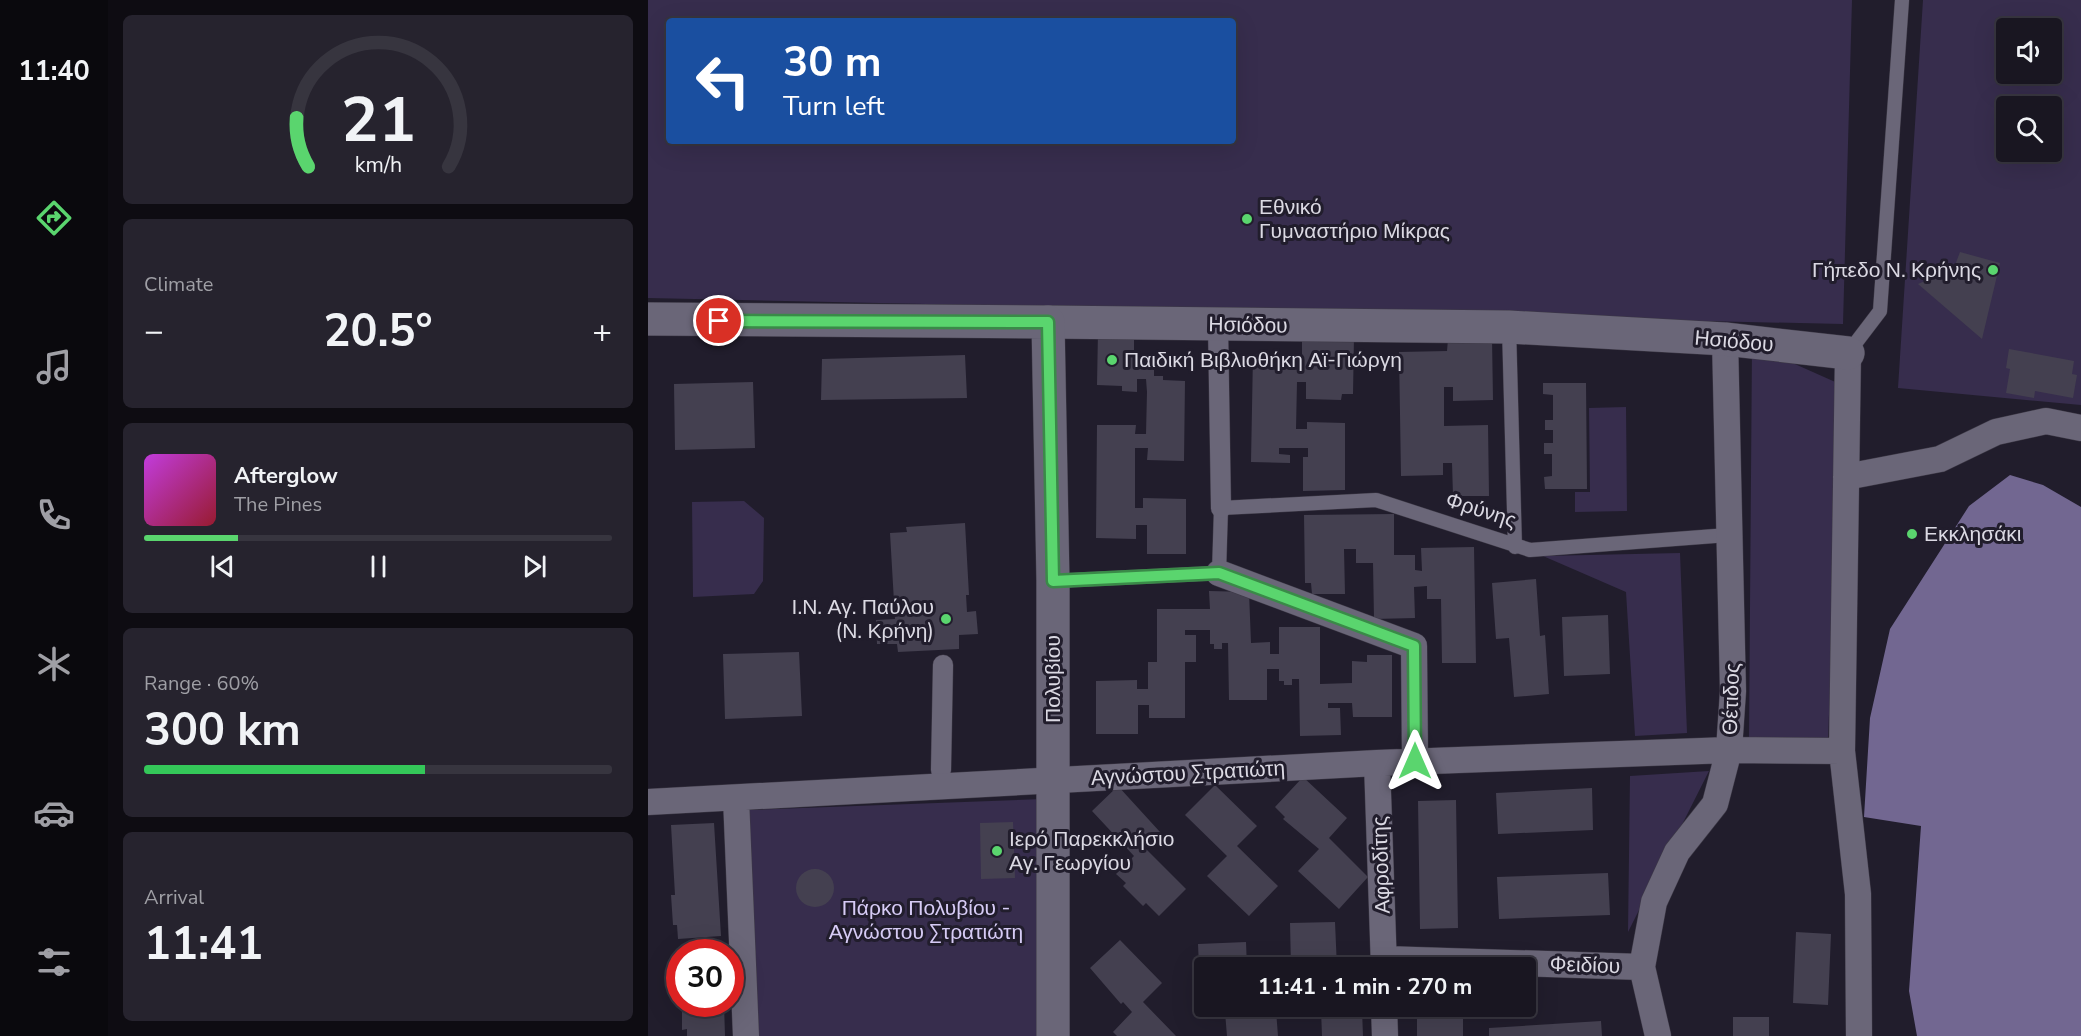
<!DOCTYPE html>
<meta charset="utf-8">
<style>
:root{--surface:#191621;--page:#26232e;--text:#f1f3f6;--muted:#9f9fa5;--line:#37353f;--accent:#5ad56e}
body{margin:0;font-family:"Nunito Sans",sans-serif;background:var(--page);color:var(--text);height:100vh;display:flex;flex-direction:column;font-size:22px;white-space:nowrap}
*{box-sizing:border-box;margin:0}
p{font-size:20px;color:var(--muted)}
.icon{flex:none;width:33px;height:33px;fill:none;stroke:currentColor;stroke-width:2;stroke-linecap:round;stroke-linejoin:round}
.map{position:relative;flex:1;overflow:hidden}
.drawer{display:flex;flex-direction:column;gap:15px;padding:15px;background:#0e0c12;width:540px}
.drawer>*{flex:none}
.banner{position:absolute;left:18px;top:18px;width:570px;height:126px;border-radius:6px;box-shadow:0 6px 24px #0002,0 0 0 2px var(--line);background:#1a4fa0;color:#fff;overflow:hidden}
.fabs{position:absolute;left:1348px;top:18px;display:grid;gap:12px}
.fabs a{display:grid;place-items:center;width:66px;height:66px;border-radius:6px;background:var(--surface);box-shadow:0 6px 24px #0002,0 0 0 2px var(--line);font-size:30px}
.speed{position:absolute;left:18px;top:939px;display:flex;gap:12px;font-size:30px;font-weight:700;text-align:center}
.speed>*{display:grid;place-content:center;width:78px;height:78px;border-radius:50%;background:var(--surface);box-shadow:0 6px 24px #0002,0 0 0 2px var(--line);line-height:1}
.speed .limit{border:9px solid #d22;background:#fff;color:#111}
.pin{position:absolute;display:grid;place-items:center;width:51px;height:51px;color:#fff;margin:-26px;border:3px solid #fff;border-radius:50%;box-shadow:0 2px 6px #0007}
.me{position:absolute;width:66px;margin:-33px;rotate:0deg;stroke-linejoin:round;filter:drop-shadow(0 0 4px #0008)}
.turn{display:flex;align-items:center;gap:21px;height:126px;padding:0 18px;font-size:27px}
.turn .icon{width:78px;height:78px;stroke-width:2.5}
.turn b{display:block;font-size:42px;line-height:51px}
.big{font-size:45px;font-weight:700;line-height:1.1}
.drawer .widget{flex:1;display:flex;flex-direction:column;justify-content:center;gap:9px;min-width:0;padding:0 21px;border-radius:9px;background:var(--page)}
.drawer .dial{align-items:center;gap:0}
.dial svg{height:156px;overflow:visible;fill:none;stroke:var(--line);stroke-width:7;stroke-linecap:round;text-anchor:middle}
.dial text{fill:var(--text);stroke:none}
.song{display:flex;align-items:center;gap:18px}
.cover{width:72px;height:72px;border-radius:9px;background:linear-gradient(135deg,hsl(290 70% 55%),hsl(350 70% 35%))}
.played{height:6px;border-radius:3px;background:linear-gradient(90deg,var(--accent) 20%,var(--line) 20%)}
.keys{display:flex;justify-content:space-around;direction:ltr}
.heat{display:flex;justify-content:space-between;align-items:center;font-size:33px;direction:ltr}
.charge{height:9px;border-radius:4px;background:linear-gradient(90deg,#34c759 60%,var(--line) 0)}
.trip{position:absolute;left:546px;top:957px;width:342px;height:60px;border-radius:6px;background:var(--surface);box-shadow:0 6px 24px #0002,0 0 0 2px var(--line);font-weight:700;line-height:60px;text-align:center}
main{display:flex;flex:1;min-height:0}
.tab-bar{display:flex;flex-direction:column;width:108px;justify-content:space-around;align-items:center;background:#0a090d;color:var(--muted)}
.tab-bar .icon{width:42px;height:42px}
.tab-bar .active{color:var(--accent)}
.tab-bar b{font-size:27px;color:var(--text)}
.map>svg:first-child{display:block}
.green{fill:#372d4d;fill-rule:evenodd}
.water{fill:#726791}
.building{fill:#444050}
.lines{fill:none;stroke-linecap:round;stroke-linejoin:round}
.service-casing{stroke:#3d3946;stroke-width:15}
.pedestrian-casing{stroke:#3d3946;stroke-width:21}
.minor-casing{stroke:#3d3946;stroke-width:27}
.tertiary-casing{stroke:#3d3946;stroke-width:34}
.secondary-casing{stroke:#3d3946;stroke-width:34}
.service{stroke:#6a6678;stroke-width:14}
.pedestrian{stroke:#6a6678;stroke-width:20}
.minor{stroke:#6a6678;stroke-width:26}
.tertiary{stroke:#6a6678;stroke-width:33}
.secondary{stroke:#6a6678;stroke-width:33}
.route-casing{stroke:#3a8a48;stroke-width:15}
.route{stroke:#5ad56e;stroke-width:10}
.poi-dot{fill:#5ad56e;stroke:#211d2c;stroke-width:2}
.labels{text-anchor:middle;stroke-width:6;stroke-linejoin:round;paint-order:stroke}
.poi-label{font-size:21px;fill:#dbd9e3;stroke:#211d2c;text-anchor:start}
.street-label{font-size:21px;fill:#dbd9e3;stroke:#211d2c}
.park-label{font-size:21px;fill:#d6cbf5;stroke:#211d2c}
</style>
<main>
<nav class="tab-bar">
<b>11:40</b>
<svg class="icon active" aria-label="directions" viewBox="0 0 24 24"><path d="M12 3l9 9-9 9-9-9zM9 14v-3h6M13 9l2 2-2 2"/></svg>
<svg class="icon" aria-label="music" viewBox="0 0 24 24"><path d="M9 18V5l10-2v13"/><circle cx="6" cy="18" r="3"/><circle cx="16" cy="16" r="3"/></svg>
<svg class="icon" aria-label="phone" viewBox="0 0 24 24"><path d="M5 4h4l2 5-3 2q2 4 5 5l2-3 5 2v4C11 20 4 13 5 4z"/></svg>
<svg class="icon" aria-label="climate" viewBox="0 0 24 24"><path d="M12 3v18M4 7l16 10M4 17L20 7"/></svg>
<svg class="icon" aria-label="car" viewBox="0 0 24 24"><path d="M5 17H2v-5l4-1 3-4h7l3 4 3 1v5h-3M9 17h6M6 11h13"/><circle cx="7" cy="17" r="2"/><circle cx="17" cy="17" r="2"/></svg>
<svg class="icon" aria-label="filters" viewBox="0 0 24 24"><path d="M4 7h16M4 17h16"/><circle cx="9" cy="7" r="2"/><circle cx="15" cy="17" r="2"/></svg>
</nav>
<section class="drawer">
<div class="widget dial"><svg viewBox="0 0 100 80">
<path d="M14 69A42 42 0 1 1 86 69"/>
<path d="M14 69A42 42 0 0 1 8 44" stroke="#5ad56e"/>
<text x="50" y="56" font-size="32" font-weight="700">21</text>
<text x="50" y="72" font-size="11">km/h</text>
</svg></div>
<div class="widget"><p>Climate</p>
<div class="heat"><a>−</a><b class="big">20.5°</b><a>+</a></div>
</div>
<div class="widget">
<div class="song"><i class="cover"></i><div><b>Afterglow</b><p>The Pines</p></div></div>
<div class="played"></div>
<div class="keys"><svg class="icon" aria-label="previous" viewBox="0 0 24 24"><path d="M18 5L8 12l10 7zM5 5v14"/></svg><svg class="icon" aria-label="pause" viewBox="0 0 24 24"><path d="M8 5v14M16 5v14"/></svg><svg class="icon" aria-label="next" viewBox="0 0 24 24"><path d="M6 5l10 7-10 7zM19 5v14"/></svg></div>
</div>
<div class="widget"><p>Range · 60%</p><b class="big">300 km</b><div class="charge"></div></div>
<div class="widget"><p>Arrival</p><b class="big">11:41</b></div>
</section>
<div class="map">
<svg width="1433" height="1036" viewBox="0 0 1433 1036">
<rect width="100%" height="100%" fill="#211d2c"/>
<path class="green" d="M0 0H1204L1195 324 0 298ZM21 21H585V141H21Z
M1275 0H1433V405L1250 388ZM1359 28H1404V74H1359ZM1359 106H1404V152H1359Z
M1104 345 1194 385 1180 740 1101 739Z
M978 407 979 511 927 512V492H942L941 408Z
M96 501 116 518 115 581 106 594 45 597 44 502Z
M1032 553 1039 733 987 736 978 592 895 556Z
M1061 771 980 932 982 776Z
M395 799V1036H110L100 810Z"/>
<path class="water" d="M1362 475 1395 485 1433 507V1036H1269L1261 991 1273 826 1216 817 1222 718 1242 629 1321 506Z"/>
<path class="building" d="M1312 252 1352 263 1334 339 1270 284 1306 268Z
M450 331H486V359H506V376H515V380L537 381 536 461 499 460 500 448H487V508H495V498L538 499V554H499V525H488V539L448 538 449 425H488L487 434H498L499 392 498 379H489V392L474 391V386L449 385Z
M654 336 706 337 705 394H694L693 400 658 399V382H649L648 429H659V422L697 423V490L655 491V457H660V448H631V454L642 455V463L603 462 605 354H630V359L654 360Z
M844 338 845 400 805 401V387H796V426L840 425 841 496H805L804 463H795V475L753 476 751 352 799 351 800 339Z
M1361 349 1426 361 1424 374 1429 375 1425 398 1387 391 1386 398 1358 393 1362 369 1358 368Z
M317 355 319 398 173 400 174 359Z
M105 382 107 448 27 450 26 384Z
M895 383H938L939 489H897L896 477 904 476V454H896V443H905V430H897V420H905V395L895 394Z
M746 514V555H767V570L774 571 773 548 826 547 828 663H794L793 599H779V586L766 587 767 618 726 619 725 563H708V549H696L697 594H664L663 583H657L656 515Z
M317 523 321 595H318L319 612 328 611 330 634 311 635V649L250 652 249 644H229L228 620 247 619 242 533 259 532 258 527Z
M888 579 892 636 897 635 901 694 866 697 861 638 848 639 844 583Z
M561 591 601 592 603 643 622 642V654H631V627H672V684L704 683V661L719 662V655H744V717H705L704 703H680V708H692L693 735 652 736 651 679H644V685H636V681H631V669H619V700H581L580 643H574V649H566V644H562V630H537V635H548V662H537V718H501V705H490V734H448V681L489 680V689H500V662H509V609H562Z
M960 615 962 674 916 676 914 617Z
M151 652 154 716 77 719 75 654Z
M655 777 699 818 681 838 720 877 691 909 650 871 671 849 635 819 637 817 627 807Z
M567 785 609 826 589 846 630 886 601 916 559 876 579 856 537 815Z
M470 786 512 832 496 847 538 889 511 916 498 903 495 906 475 886 478 883 468 874 486 856 444 811Z
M944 788 945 830 850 834 848 793Z
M808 800 810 928 772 929 770 801Z
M365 822 367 878 333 879 332 823Z
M66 823 73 936 30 939 29 925H25L23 895H27L23 825Z
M148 888a19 19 0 1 1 38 0a19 19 0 1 1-38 0Z
M960 873 962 915 851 919 849 877Z
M687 922 689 968H643L642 923Z
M1148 932 1183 934 1180 1005 1145 1003Z
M472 940 514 983 495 1002 528 1036H469L465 1032 484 1012 475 1002 473 1004 442 968Z
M598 942 599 968H556V1006H601L602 1011 628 1010 630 1036H579L577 1012 553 1014 550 944Z
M34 1004H76L77 1036H39V1029L34 1030Z
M644 1006 714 1009 715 1036H674L673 1010 644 1011Z
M769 1006H815V1036H769Z
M1085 1017H1121V1036H1085Z
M953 1021 954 1036H841V1028Z"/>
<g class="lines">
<defs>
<path id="service" d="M861 327 867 547
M1200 353 1232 311 1254 0
M405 581 571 573 573 508 728 500 882 550 1080 535"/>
<path id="pedestrian" d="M570 325 573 508
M293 770 295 665"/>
<path id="minor" d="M1200 353 1194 751 1210 894 1211 1036
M1198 477 1292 459 1348 432 1398 421 1433 428
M571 573 766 646 767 761
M729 763 736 968
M88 798 98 1036
M0 802 729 763 1081 750 1194 751
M736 959 994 967
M736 1006 737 1036
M1010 1036 994 967 1006 902 1029 852 1067 804 1081 750 1085 691 1077 339"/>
<path id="tertiary" d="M400 322 861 327 1077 339 1200 353"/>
<path id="secondary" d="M0 319 400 322 405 581V1036"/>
</defs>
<use href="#service" class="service-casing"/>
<use href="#pedestrian" class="pedestrian-casing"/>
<use href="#minor" class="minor-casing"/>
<use href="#tertiary" class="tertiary-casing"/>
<use href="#secondary" class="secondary-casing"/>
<use href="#service" class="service"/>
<use href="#pedestrian" class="pedestrian"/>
<use href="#minor" class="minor"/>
<use href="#tertiary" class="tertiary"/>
<use href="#secondary" class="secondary"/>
</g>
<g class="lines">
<defs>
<path id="route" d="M71 321 400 322 405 581 571 573 766 646 767 761"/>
</defs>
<use href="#route" class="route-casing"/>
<use href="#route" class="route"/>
</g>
<g class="poi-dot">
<circle cx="599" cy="219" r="6"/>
<circle cx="1345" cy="270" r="6"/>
<circle cx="464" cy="360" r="6"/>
<circle cx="1264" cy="534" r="6"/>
<circle cx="298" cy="619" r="6"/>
<circle cx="349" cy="851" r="6"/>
</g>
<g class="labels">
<g class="poi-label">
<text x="611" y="214">Εθνικό<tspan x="611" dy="24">Γυμναστήριο Μίκρας</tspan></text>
<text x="1333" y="277" text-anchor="end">Γήπεδο Ν. Κρήνης</text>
<text x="476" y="367">Παιδική Βιβλιοθήκη Αϊ-Γιώργη</text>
<text x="1276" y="541">Εκκλησάκι</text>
<text x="286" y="614" text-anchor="end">Ι.Ν. Αγ. Παύλου<tspan x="286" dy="24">(Ν. Κρήνη)</tspan></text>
<text x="361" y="846">Ιερό Παρεκκλήσιο<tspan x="361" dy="24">Αγ. Γεωργίου</tspan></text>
</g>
<g class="street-label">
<text transform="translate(600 325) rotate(1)" y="7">Ησιόδου</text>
<text transform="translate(1086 341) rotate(5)" y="7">Ησιόδου</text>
<text transform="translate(833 510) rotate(18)" y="7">Φρύνης</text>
<text transform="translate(405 679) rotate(-90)" y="7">Πολυβίου</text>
<text transform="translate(1083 699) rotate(-88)" y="7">Θέτιδος</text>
<text transform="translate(540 773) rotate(-3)" y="7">Αγνώστου Στρατιώτη</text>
<text transform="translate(733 865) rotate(-92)" y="7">Αφροδίτης</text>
<text transform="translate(937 965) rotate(2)" y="7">Φειδίου</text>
</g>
<g class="park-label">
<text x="278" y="915">Πάρκο Πολυβίου -<tspan x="278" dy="24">Αγνώστου Στρατιώτη</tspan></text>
</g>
</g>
</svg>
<div class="fabs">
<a><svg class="icon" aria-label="sound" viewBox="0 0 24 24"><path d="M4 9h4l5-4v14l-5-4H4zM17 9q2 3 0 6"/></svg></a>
<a><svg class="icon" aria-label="search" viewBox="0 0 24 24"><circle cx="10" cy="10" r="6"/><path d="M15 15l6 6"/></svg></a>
</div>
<div class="speed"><div class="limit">30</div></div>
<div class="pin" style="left:71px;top:321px;background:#d93025"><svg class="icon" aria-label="arrive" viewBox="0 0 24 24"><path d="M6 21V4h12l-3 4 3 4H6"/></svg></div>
<svg class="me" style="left:767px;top:761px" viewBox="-20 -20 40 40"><path d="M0-17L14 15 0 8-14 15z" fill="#5ad56e" stroke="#fff" stroke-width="4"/></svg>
<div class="trip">11:41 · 1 min · 270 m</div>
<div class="banner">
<div class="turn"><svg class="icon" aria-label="left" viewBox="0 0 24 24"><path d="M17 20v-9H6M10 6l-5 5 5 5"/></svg><div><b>30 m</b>Turn left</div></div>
</div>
</div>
</main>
